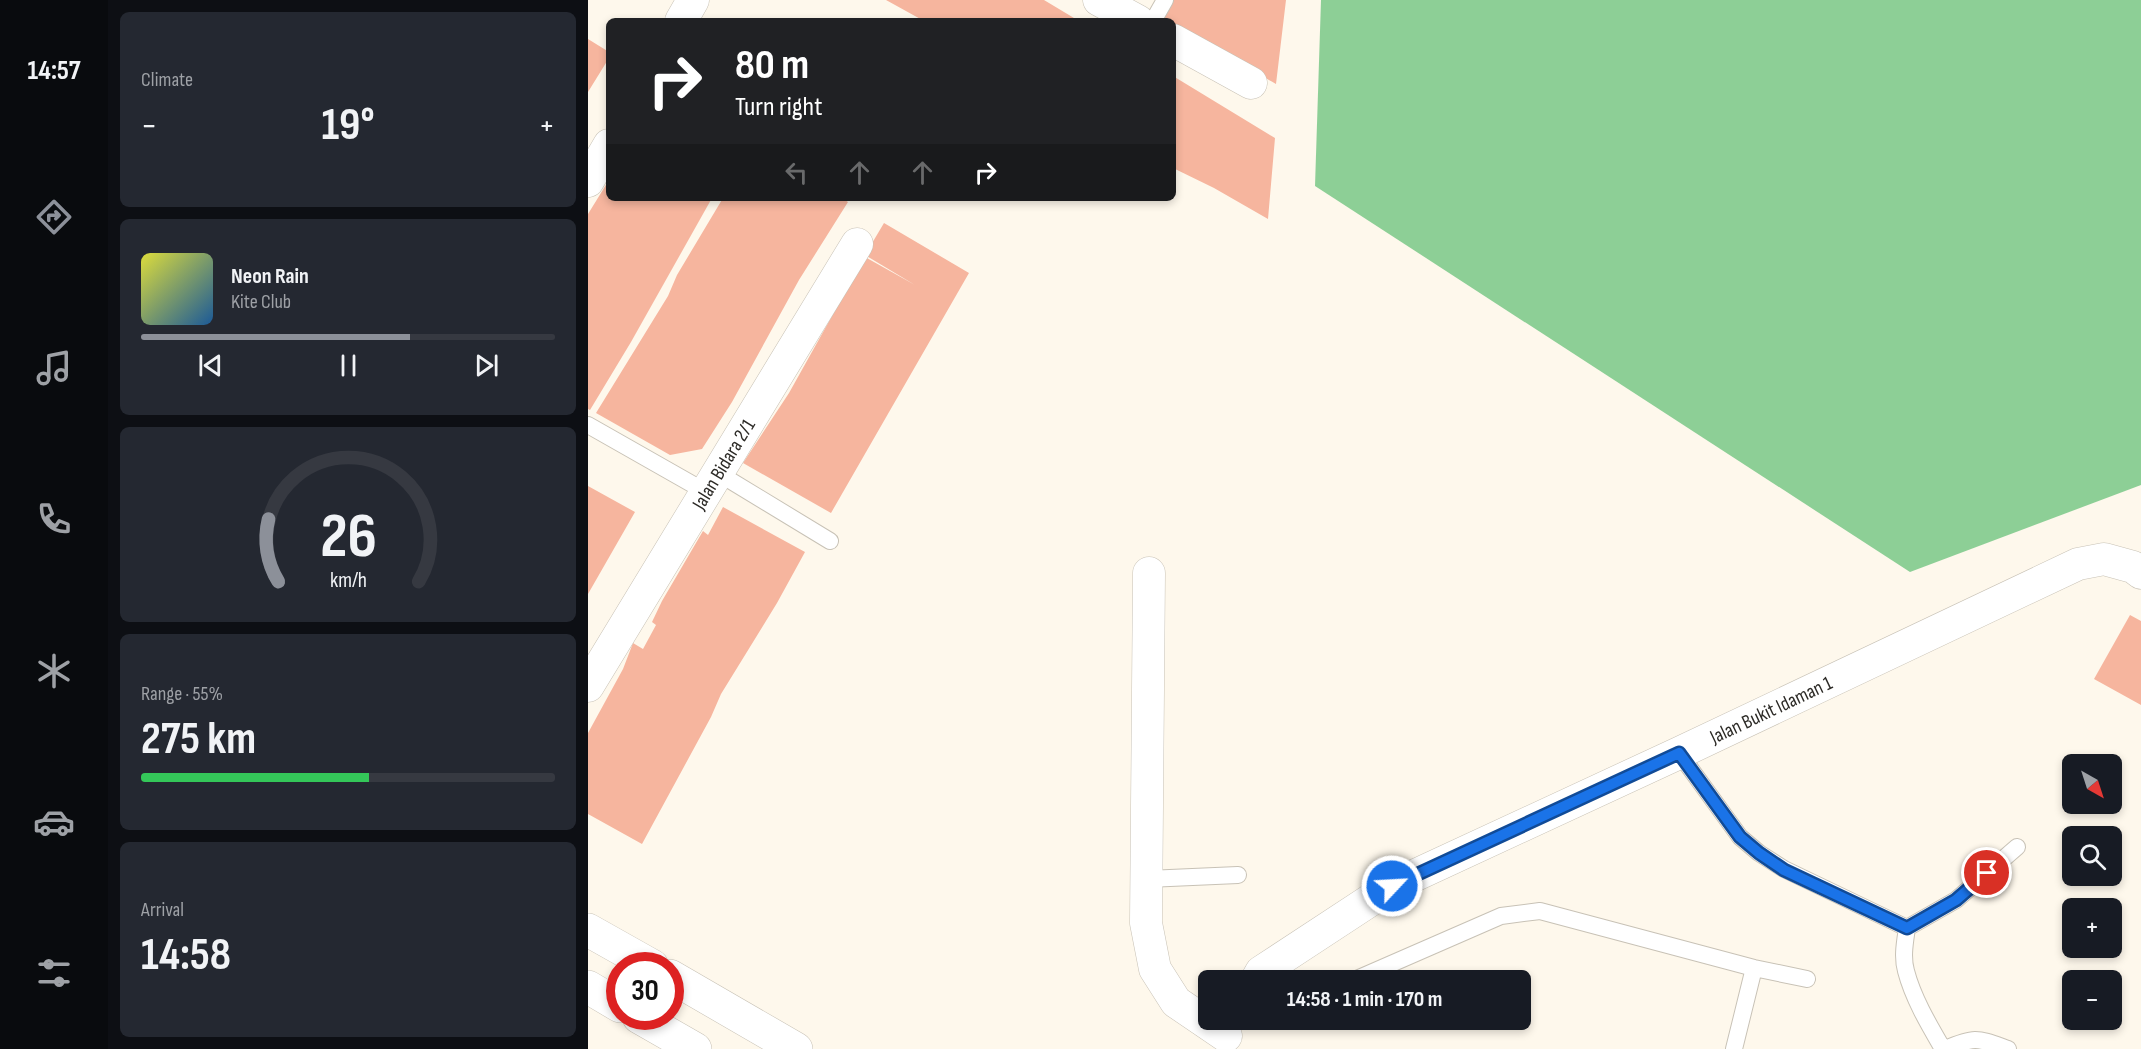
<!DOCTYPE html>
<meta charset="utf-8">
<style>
:root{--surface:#171b24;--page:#242831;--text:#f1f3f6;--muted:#9ea1a6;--line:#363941;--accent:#8c9099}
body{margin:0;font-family:"Sofia Sans Condensed",sans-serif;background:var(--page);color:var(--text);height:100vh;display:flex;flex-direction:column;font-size:22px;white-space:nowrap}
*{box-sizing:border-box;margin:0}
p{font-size:20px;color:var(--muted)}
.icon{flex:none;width:33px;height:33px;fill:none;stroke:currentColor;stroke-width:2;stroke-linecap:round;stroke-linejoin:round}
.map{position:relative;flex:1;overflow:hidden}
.details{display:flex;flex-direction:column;gap:12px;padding:12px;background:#0d0f14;width:480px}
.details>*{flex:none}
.top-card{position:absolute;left:18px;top:18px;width:570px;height:183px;border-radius:9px;box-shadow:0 3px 9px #0003;background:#202124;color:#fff;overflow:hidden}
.needle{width:39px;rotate:141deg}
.buttons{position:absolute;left:1474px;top:754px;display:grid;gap:12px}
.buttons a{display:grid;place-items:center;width:60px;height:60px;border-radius:9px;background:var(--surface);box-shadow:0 3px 9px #0003;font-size:30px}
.speed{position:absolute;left:18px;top:952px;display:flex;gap:12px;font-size:30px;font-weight:700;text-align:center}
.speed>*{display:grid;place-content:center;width:78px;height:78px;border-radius:50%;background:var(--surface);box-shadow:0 3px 9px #0003;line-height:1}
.speed .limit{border:9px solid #d22;background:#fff;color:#111}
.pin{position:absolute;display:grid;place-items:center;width:51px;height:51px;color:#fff;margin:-26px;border:3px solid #fff;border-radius:50%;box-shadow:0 2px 6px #0007}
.me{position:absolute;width:66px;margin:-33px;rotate:65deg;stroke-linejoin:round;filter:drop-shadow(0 0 4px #0008)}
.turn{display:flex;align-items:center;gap:21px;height:126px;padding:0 30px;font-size:27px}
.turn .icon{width:78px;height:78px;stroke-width:2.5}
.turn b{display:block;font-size:42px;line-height:51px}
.lanes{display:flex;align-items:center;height:57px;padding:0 30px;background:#0003;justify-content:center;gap:30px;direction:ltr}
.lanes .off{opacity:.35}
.big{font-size:45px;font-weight:700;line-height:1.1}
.details .widget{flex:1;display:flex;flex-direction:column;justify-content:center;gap:9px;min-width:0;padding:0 21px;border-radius:9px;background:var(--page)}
.details .dial{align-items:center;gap:0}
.dial svg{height:156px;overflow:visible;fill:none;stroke:var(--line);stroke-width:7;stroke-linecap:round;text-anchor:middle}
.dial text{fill:var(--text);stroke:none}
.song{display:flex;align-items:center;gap:18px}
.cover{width:72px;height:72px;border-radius:9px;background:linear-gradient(135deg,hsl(60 70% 55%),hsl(210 70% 35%))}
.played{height:6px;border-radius:3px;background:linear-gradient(90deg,var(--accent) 65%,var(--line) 65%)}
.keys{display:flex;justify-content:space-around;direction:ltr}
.heat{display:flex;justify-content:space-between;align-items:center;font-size:33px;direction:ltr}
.charge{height:9px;border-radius:4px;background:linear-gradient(90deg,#34c759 55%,var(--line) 0)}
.trip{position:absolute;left:610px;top:970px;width:333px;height:60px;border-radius:9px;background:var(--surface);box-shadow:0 3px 9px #0003;font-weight:700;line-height:60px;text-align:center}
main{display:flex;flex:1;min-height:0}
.tab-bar{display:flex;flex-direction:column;width:108px;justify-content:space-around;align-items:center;background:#090b0e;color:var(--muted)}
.tab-bar .icon{width:42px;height:42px}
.tab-bar .on{color:var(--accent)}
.tab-bar b{font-size:27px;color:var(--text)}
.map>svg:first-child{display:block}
.forest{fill:#8dcf96}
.building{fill:#f6b59e}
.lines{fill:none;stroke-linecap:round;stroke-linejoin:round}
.lane-casing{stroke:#c8c2b6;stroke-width:18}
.street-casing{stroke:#c8c2b6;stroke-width:33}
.secondary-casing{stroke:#c8c2b6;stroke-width:34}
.lane{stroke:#fff;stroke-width:16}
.street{stroke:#fff;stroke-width:32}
.secondary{stroke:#fff;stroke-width:33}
.route-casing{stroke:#114b97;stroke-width:15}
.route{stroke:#1a73e8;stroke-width:10}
.labels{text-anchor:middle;stroke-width:4.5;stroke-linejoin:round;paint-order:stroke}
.street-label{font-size:20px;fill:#2d2b27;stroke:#fff}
</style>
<main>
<nav class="tab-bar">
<b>14:57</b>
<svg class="icon on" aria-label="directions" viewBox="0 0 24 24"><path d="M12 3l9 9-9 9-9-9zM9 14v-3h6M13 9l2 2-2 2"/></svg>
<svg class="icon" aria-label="music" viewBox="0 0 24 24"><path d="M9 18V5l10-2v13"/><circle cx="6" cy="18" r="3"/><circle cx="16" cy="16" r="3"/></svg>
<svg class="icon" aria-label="phone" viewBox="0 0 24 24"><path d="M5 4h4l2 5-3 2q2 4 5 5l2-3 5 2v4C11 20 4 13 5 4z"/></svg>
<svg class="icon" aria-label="climate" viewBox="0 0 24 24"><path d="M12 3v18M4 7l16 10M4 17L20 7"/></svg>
<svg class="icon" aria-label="car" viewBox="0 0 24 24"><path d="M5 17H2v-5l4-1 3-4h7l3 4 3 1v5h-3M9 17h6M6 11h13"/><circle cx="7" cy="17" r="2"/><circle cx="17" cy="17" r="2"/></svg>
<svg class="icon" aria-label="filters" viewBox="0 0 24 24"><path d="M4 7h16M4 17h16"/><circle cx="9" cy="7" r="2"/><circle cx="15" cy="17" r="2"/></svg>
</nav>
<section class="details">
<div class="widget"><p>Climate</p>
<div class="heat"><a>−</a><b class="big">19°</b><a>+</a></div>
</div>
<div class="widget">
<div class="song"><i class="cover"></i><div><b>Neon Rain</b><p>Kite Club</p></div></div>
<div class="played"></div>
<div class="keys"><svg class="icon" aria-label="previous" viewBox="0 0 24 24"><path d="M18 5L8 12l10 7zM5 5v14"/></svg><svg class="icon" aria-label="pause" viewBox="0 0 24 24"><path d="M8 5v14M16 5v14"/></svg><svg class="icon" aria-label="next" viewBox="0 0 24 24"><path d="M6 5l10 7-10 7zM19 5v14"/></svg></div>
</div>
<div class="widget dial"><svg viewBox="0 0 100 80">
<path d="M14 69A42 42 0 1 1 86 69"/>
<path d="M14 69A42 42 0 0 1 9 37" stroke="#8c9099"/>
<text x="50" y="56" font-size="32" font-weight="700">26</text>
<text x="50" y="72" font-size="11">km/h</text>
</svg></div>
<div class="widget"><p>Range · 55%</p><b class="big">275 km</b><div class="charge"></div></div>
<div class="widget"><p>Arrival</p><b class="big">14:58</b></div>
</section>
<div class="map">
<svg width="1553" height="1049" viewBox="0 0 1553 1049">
<rect width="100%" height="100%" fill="#fef8ec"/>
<path class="forest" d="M733 0H1553V485L1322 572 727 186Z"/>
<path class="building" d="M298 0H456L491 21H336Z
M583 0H698L688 84 585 25V21H578L573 18Z
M0 39 21 52V58L0 92Z
M585 76 687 138 680 219 626 188 585 168Z
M21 180V198H124L43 342 2 410 0 409V214Z
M135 198H254L260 202 211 280 144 402 114 449 82 455 8 413 80 296 89 275Z
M296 223 381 273 243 513 155 463 201 393 277 257 327 285 277 255Z
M0 486 47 512 0 594Z
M135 507 217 552 189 603 133 694 123 717 54 844 0 814V733L35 669 45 643 55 649 68 625 64 622 74 601 115 531 120 535Z
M1542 615 1553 621V705L1506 679Z"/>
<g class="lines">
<defs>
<path id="lane" d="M565 21 577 0
M0 425 118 492
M130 473 242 541
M1091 753 1152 837 1171 853 1196 869 1319 928
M559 879 650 875
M1319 928 1368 900 1429 847
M1319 928C1317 942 1314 957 1318 971 1325 998 1341 1025 1355 1049
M764 981 913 916 952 911 1166 968 1219 979
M1146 1049 1166 968
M1357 1049C1388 1036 1389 1038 1420 1049"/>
<g id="street">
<path d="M511 0 550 21"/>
<path d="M93 21 105 0"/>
<path d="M585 40 663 83"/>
<path d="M0 181 21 145"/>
<path d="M561 573 558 923 567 969 588 1002 638 1036"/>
<path id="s1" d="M0 686 269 244"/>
<path id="s2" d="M668 981 673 972 804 886 1091 753 1490 564 1516 559 1545 567 1553 573"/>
</g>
<path id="secondary" d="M0 930 64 966
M82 976 208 1049
M0 987 32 1006
M51 1017 107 1049"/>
</defs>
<use href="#lane" class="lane-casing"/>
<use href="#street" class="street-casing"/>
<use href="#secondary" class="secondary-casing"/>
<use href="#lane" class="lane"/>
<use href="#street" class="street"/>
<use href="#secondary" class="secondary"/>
</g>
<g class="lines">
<defs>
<path id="route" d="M804 886 1091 753 1152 837 1171 853 1196 870 1319 928 1368 900 1399 873"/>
</defs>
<use href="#route" class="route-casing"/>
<use href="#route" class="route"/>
</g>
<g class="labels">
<g class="street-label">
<text dy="7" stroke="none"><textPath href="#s1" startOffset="260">Jalan Bidara 2/1</textPath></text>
<text dy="7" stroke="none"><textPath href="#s2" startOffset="585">Jalan Bukit Idaman 1</textPath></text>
</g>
</g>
</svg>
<div class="buttons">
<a><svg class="needle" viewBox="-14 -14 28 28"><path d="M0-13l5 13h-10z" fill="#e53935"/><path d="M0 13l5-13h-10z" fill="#9ea1a6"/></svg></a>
<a><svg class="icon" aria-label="search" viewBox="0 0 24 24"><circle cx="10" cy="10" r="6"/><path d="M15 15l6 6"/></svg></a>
<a>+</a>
<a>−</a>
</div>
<div class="speed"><div class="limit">30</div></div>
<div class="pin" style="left:1399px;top:873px;background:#d93025"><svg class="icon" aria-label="arrive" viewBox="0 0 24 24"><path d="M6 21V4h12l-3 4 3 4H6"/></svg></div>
<svg class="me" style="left:804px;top:886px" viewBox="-20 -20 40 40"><circle r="17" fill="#1a73e8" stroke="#fff" stroke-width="3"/><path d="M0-11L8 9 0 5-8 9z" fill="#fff"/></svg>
<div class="trip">14:58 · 1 min · 170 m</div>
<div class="top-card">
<div class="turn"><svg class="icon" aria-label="right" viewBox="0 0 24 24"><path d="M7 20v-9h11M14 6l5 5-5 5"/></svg><div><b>80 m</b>Turn right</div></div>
<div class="lanes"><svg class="icon off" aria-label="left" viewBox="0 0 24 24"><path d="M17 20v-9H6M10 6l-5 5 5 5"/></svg><svg class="icon off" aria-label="ahead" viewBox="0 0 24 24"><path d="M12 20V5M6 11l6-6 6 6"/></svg><svg class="icon off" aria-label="ahead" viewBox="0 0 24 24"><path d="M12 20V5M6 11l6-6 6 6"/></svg><svg class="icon" aria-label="right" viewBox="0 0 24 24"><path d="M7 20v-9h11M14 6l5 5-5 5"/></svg></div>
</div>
</div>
</main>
